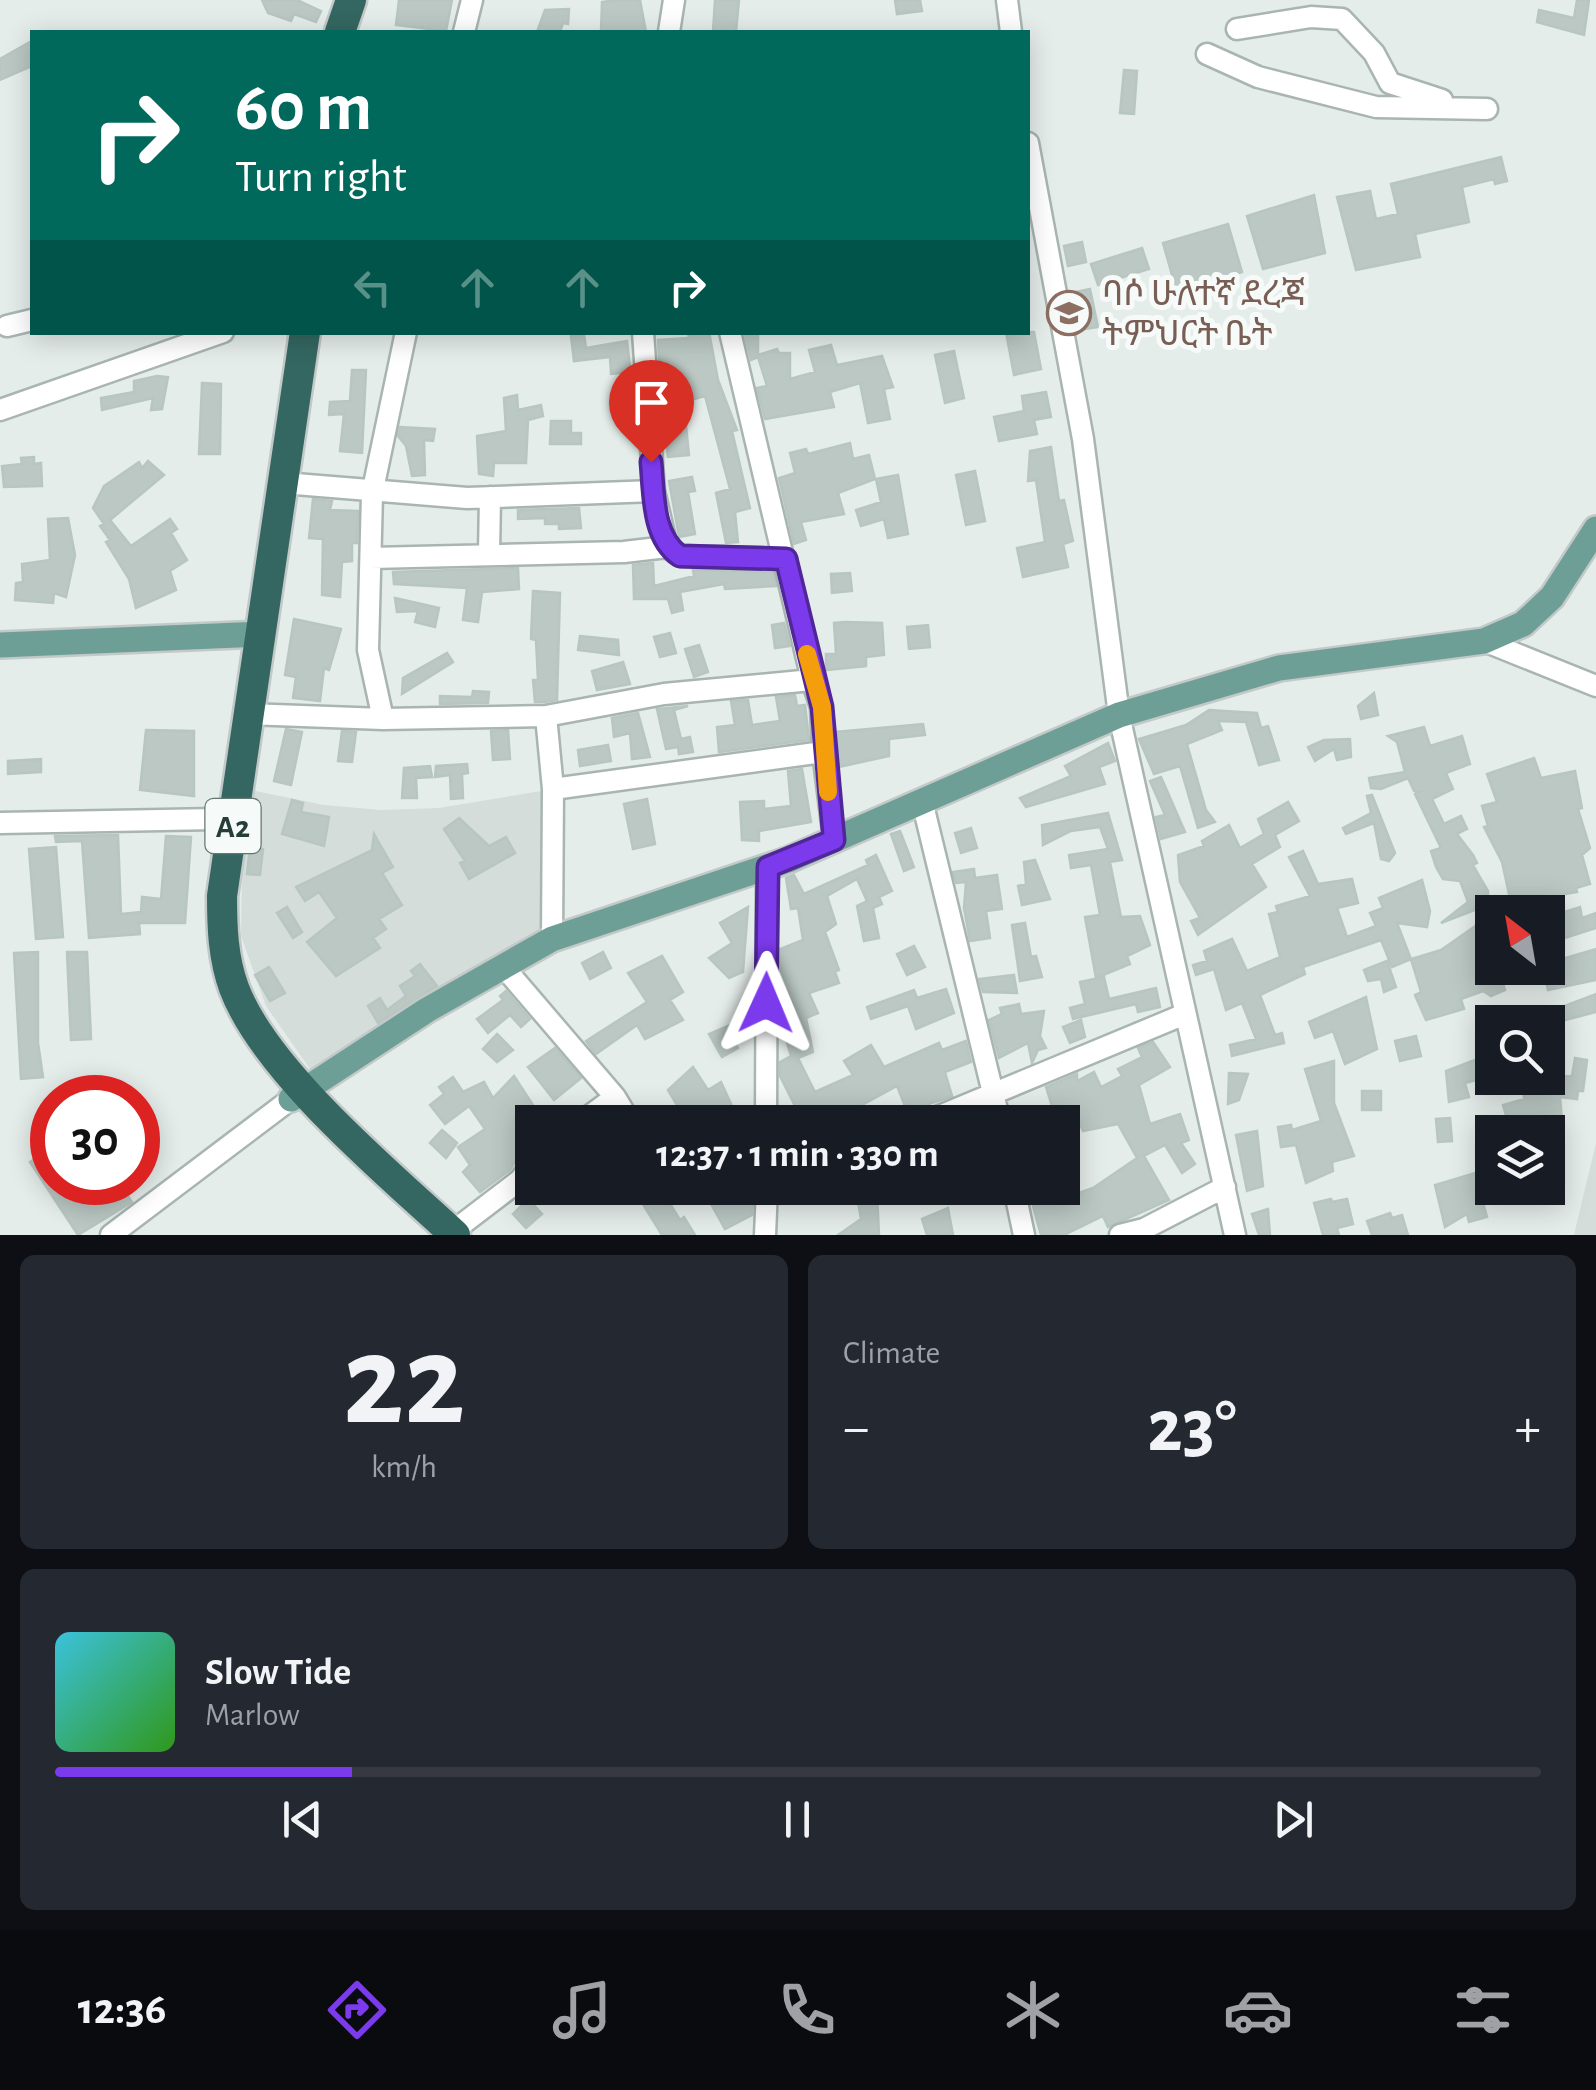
<!DOCTYPE html>
<meta charset="utf-8">
<style>
:root{--surface:#171b24;--page:#242831;--text:#f1f3f6;--muted:#9ea1a6;--line:#363941;--accent:#7c3aed}
body{margin:0;font-family:"Alegreya Sans","Noto Sans Ethiopic",sans-serif;background:var(--page);color:var(--text);height:100vh;display:flex;flex-direction:column;font-size:38px;white-space:nowrap}
*{box-sizing:border-box;margin:0}
p{font-size:32px;color:var(--muted)}
.icon{flex:none;width:55px;height:55px;fill:none;stroke:currentColor;stroke-width:2;stroke-linecap:round;stroke-linejoin:round}
.map{position:relative;height:1235px;overflow:hidden}
.details{display:flex;flex-direction:column;gap:20px;padding:20px;background:#0d0f14;flex:1}
.details>*{flex:none}
.top-card{position:absolute;left:30px;top:30px;width:1000px;height:305px;border-radius:0px;box-shadow:0 5px 25px #0003;background:#00695c;color:#fff;overflow:hidden}
.needle{width:65px;rotate:329deg}
.controls{position:absolute;left:1475px;top:895px;display:grid;gap:20px}
.controls a{display:grid;place-items:center;width:90px;height:90px;border-radius:0px;background:var(--surface);box-shadow:0 5px 25px #0003;font-size:50px}
.speed{position:absolute;left:30px;top:1075px;display:flex;gap:20px;font-size:50px;font-weight:700;text-align:center}
.speed>*{display:grid;place-content:center;width:130px;height:130px;border-radius:50%;background:var(--surface);box-shadow:0 5px 25px #0003;line-height:1}
.speed .limit{border:15px solid #d22;background:#fff;color:#111}
.pin{position:absolute;display:grid;place-items:center;width:85px;height:85px;color:#fff;margin:-102px -42px;border-radius:50% 50% 50% 0;rotate:-45deg;box-shadow:0 0 10px #0007}
.pin .icon{rotate:45deg}
.me{position:absolute;width:110px;margin:-55px;rotate:1deg;stroke-linejoin:round;filter:drop-shadow(0 0 8px #0008)}
.turn{display:flex;align-items:center;gap:35px;height:210px;padding:0 40px;font-size:45px}
.turn .icon{width:130px;height:130px;stroke-width:2.5}
.turn b{display:block;font-size:70px;line-height:85px}
.lanes{display:flex;align-items:center;height:95px;padding:0 40px;background:#0003;justify-content:center;gap:50px;direction:ltr}
.lanes .off{opacity:.35}
.big{font-size:75px;font-weight:600;line-height:1.1}
.details .card{flex:1;display:flex;flex-direction:column;justify-content:center;gap:15px;min-width:0;padding:0 35px;border-radius:15px;background:var(--page)}
.details .dial{align-items:center;gap:0}
.dial b{font-size:130px;line-height:1}
.song{display:flex;align-items:center;gap:30px}
.cover{width:120px;height:120px;border-radius:15px;background:linear-gradient(135deg,hsl(190 70% 55%),hsl(110 70% 35%))}
.played{height:10px;border-radius:5px;background:linear-gradient(90deg,var(--accent) 20%,var(--line) 20%)}
.keys{display:flex;justify-content:space-around;direction:ltr}
.heat{display:flex;justify-content:space-between;align-items:center;font-size:55px;direction:ltr}
.details .tiles{flex:1;display:grid;gap:20px;grid-template-columns:1fr 1fr}
.card:last-child{grid-column:span 2}
.trip{position:absolute;left:515px;top:1105px;width:565px;height:100px;border-radius:0px;background:var(--surface);box-shadow:0 5px 25px #0003;font-weight:600;line-height:100px;text-align:center}
.tabs{display:flex;height:160px;justify-content:space-around;align-items:center;background:#090b0e;color:var(--muted)}
.tabs .icon{width:70px;height:70px}
.tabs .current{color:var(--accent)}
.tabs b{font-size:45px;color:var(--text)}
.map>svg:first-child{display:block}
.built{fill:#d4ddd9}
.building{fill:#bbc8c3;stroke:#b8c6c1;stroke-width:2.5}
.lines{fill:none;stroke-linecap:round;stroke-linejoin:round}
.minor-casing{stroke:#a8b5b1;stroke-width:25}
.major-casing{stroke:#c2c9c8;stroke-width:30}
.highway-casing{stroke:#c2c9c8;stroke-width:35}
.minor{stroke:#fff;stroke-width:20}
.major{stroke:#6e9f96;stroke-width:25}
.highway{stroke:#346761;stroke-width:30}
.route-casing{stroke:#51269a;stroke-width:25}
.route{stroke:#7c3aed;stroke-width:18}
.slow{stroke:#f59e0b;stroke-width:18}
.labels{text-anchor:middle;stroke-width:10;stroke-linejoin:round;paint-order:stroke}
.shield{fill:#f6faf8;stroke:#647672;stroke-width:2.5}
.shield-label{font-size:32px;font-weight:bold;fill:#263e39}
.education-label{font-size:35px;fill:#785e54;stroke:#f6faf8;text-anchor:start}
</style>
<div class="map">
<svg width="1596" height="1235" viewBox="0 0 1596 1235">
<rect width="100%" height="100%" fill="#e5edea"/>
<path class="built" d="M553 789 552 926 310 1069 266 1006 241 936 242 862 255 791 324 805 381 810 439 808Z
M1596 1143V1235H1574Z"/>
<path class="building" d="M262 0H297L321 11 316 22 294 14 291 21 268 13Z
M399 0H452L446 31 396 25Z
M617 0H640L646 32H601L602 2Z
M715 0H739L736 32H713Z
M895 0H920L922 11 897 14Z
M1577 0H1589L1584 35 1537 22 1539 10 1574 18Z
M569 9 568 24 563 23 560 32H537L545 10Z
M32 41V66L0 80V59Z
M1124 70 1137 71 1134 114 1120 113Z
M1501 157 1507 181 1495 184 1494 179 1462 187 1469 222 1415 234 1420 257 1356 270 1337 197 1370 191 1376 219 1398 214 1391 184Z
M1314 195 1325 253 1263 269 1247 216Z
M1228 224 1242 272 1178 296 1163 243Z
M1082 242 1086 262 1068 266 1064 246Z
M1142 248 1149 269 1098 285 1091 264Z
M1090 289 1098 327 1078 330 1071 293Z
M688 332H709L718 380 737 430 732 431 750 508 735 512 738 542 726 543 716 493 730 489 705 396 684 402 680 383 666 387 660 377 658 340 689 338Z
M744 332H758V355L777 349 779 353H790V379L815 372 809 350 831 345 837 365 882 356 893 387 884 389 890 419 868 423 860 383 830 392 834 407 765 419 757 388 767 386 758 357 751 360Z
M1006 332H1034L1041 369 1014 375Z
M584 335 586 348 627 341 633 394 622 396 621 373 611 374 610 357 574 361 571 336Z
M954 351 964 398 945 403 935 355Z
M352 370H366L362 453 340 451 344 414 329 415 330 402 350 401Z
M157 376 168 377 162 409 151 410 153 398 102 410 101 398 134 392V381Z
M202 383 221 384 220 454H199Z
M1046 392 1051 417 1034 420 1037 434 999 441 994 417 1024 411 1022 396Z
M517 395 518 410 541 405 543 416 528 420 526 463H494L493 476 479 474 477 436 506 431 504 398Z
M684 406 689 455 668 457 663 408Z
M551 421H571V433H581V444H550Z
M400 427 435 429 433 441 424 440 425 475 412 476 406 446 398 436Z
M850 443 853 459 869 455 875 479 838 493 844 514 801 522 806 540 794 544 779 478 795 473 790 453 806 449 808 454Z
M1051 447 1059 501 1064 500 1073 541 1063 544 1068 567 1023 577 1017 548 1045 542 1036 480 1028 481 1030 451Z
M34 457V464L41 463 42 486 4 487 2 466 22 464 21 458Z
M148 461 164 475 110 520 131 546 170 519 177 529 171 533 187 560 170 571 176 590 136 608 129 579 106 542 110 540 100 526 104 524 93 508 104 486 139 462 142 468Z
M975 471 985 521 966 525 956 475Z
M898 475 908 534 888 538 884 519 861 526 856 510 881 502 876 479Z
M692 477 695 491 688 492 695 534 679 537 669 481Z
M313 499 332 501 330 510 358 511 357 543H352V561L342 562 340 597 322 595 323 539 309 538Z
M579 508 581 528 559 529V524H545V518L518 519V510Z
M68 518 75 555 66 597 54 593 53 603 15 600 16 583 23 582 22 564 50 560 48 519Z
M653 563 654 586 694 576 693 570 773 572 776 586 725 589 724 584 680 592 683 610 672 613 668 599H634L633 565Z
M518 568 519 589 482 592 478 622 463 620 467 588 394 584 393 572Z
M850 573 852 591 832 593 831 574Z
M533 591 560 593 557 700 545 702H535L533 680H538L536 640 531 639Z
M395 598 439 608 435 627 415 622 418 611 397 612Z
M294 619 341 629 329 670 324 668 320 701 293 698 296 677 285 675Z
M845 622 882 623 884 655 866 657V666L826 670V654H836L834 623Z
M784 623 790 646 775 648 772 625Z
M928 625 930 647 909 649 907 627Z
M670 633 676 653 660 657 654 637Z
M580 636 618 640 619 655 578 650Z
M699 645 708 672 694 677 685 649Z
M447 653 453 662 402 694 403 678Z
M623 662 630 684 597 690 592 671Z
M473 691 489 692 488 703 440 704V696L472 697Z
M1374 693 1378 715 1361 719 1358 706Z
M795 695 797 706 805 705 809 740 719 752 717 727 735 725 731 701 748 700 752 725 780 721 776 697Z
M688 706 674 710 681 739 690 737 693 752 679 754 678 747 666 749 657 709Z
M1209 710 1257 713 1261 728 1268 726 1279 760 1259 765 1246 722 1218 721 1222 730 1187 744 1206 810 1215 822 1198 828 1180 766 1154 774 1139 739 1186 725Z
M638 713 650 757 632 759 630 733 614 737 612 718Z
M923 724 925 735 889 739V756L839 767 836 732Z
M1424 727 1430 746 1462 736 1470 764 1446 773 1453 789 1432 799 1444 824 1461 816 1467 829 1457 834 1473 855 1477 863 1473 865 1488 891V905L1441 923 1468 902 1460 881 1443 879 1436 867 1431 851 1441 848 1415 794 1419 792 1414 791 1408 778 1381 789 1371 788 1369 778 1405 772 1397 742 1388 736Z
M286 729 302 732 291 785 274 781Z
M146 730 194 731V796L140 790Z
M508 730 510 759 493 760 491 731Z
M342 731 356 732 352 762 338 761Z
M1350 739 1351 757 1337 760 1334 749 1315 761 1308 747 1324 740Z
M1108 743 1115 761 1099 767 1105 784 1026 807 1020 798 1071 776 1065 766Z
M608 745 611 761 580 766 578 750Z
M1534 758 1541 778 1575 771 1582 808 1578 809 1590 848 1582 855 1590 884 1576 888 1577 892 1511 903 1502 862 1484 827 1488 826 1482 806 1497 802 1487 774Z
M41 759V772L8 774V761Z
M467 764 468 773 462 774 463 798 451 799 450 775 435 777 436 766Z
M430 766 432 777 416 778 417 798H402L404 768Z
M802 769 811 822 759 831V841L742 840 740 802 764 801V809L791 806 788 771Z
M1161 777 1185 832 1161 839 1156 817 1165 815 1150 781Z
M1372 795 1395 853 1389 861 1381 859 1374 823 1346 834 1343 828 1371 813 1367 796Z
M647 799 655 844 633 849 624 804Z
M292 800 303 803 301 812 329 817 324 846 282 834Z
M1288 802 1299 821 1275 835 1280 847 1252 864 1266 887 1198 935 1191 921 1200 918 1180 882 1178 855 1204 846 1202 841 1229 825 1240 848 1264 834 1258 819Z
M1108 813 1122 860 1110 862 1121 917 1140 916 1150 945 1127 956 1130 964 1096 978 1085 917 1100 915 1091 865 1071 868 1069 855 1108 849 1100 827 1071 831 1043 845 1042 825Z
M459 818 489 846 506 837 515 853 469 879 460 863 465 861 444 829Z
M971 828 977 848 961 853 955 833Z
M900 831 914 867 904 871 891 834Z
M374 834 393 867 382 873 402 905 379 919 386 929 373 938 380 948 336 976 307 942 337 918 319 892 305 901 296 887 372 850Z
M118 835 121 914 141 912 142 897 161 899 166 836 191 837 185 923H139L140 934 89 938 82 841 56 842 55 836Z
M56 847 63 937 36 939 29 849Z
M250 847 263 849 260 875 247 874Z
M1303 851 1318 884 1352 879 1358 903 1337 908 1347 937 1376 926 1370 913 1383 908 1379 898 1422 880 1430 911 1427 927 1397 923 1411 959 1392 967 1381 940 1303 967 1305 974 1260 995 1275 1035 1282 1033 1284 1043 1232 1056 1230 1045 1256 1039 1242 1003 1226 1010 1214 969 1196 975 1193 965 1207 961 1204 951 1232 939 1247 971 1280 957 1269 914 1278 912 1276 906 1310 896 1289 857Z
M876 855 892 891 879 897 882 904 873 908 879 938 864 941 857 906 867 901 857 879 827 896 836 924 825 932 839 970 835 972 839 983 809 993 818 1013 806 1018 813 1052 798 1058 815 1092 853 1075 844 1061 871 1045 884 1067 939 1043 942 1050 966 1041 971 1062 945 1072 952 1096 947 1098 907 1111 897 1086 862 1105 864 1113 838 1122H803L780 1076V1062L791 1056 780 1020V949L803 940 798 908 791 909 786 878 794 875 804 894 868 865 866 860Z
M1035 860 1050 899 1022 905 1018 886 1026 884 1024 862Z
M974 869 975 878 997 875 1002 909 986 911 990 938 970 941 964 908 966 882 956 883 953 872Z
M287 907 302 932 293 938 277 913Z
M748 907 743 972 729 978 709 958 732 943 720 923Z
M1580 907 1582 918 1596 913V928L1552 942 1548 917Z
M1025 923 1031 957 1036 956 1042 977 1020 981 1012 925Z
M1477 925 1483 939 1492 934V968H1498L1505 990 1491 996 1483 991 1461 999 1464 1009 1426 1020 1415 995 1421 992 1411 959 1441 950Z
M914 946 925 967 907 975 897 954Z
M1596 949V980L1548 990 1543 968 1548 963Z
M38 952V1043L43 1077 21 1079 14 953Z
M67 952H87L91 1039 71 1040Z
M603 952 611 968 590 979 582 963Z
M662 956 683 992 670 1000 683 1020 645 1039 637 1025 596 1054 586 1041 647 1002 628 973Z
M1387 961 1396 987 1384 992 1381 979 1368 981 1364 970Z
M420 964 437 986 378 1023 368 1006 380 998 387 1010 406 996 400 986 415 976 411 971Z
M269 967 285 993 270 1001 255 975Z
M1014 975 1017 993 983 992 979 979Z
M1104 977 1109 999 1156 988 1160 1007 1138 1012 1136 1004 1073 1019 1070 1008 1085 1004 1080 982Z
M946 989 954 1013 916 1029 908 1006 871 1019 867 1007 914 990 917 998Z
M506 991 530 1019 521 1027 510 1015 488 1033 477 1019 503 1000 500 996Z
M1596 994V1012L1550 1024 1546 1013Z
M1366 997 1377 1049 1345 1064 1333 1031 1315 1038 1309 1022Z
M1019 1004 1021 1014 1044 1011 1040 1036 1046 1048 1038 1050 1032 1063 1028 1043 999 1058 989 1020 1002 1014 1000 1008Z
M742 1020 747 1032 732 1038 738 1048 722 1057 709 1034Z
M1081 1020 1085 1037 1070 1043 1063 1027Z
M497 1034 513 1050 497 1062 483 1049Z
M1416 1036 1421 1056 1400 1061 1395 1041Z
M1153 1042 1170 1067 1139 1085 1150 1124 1180 1114 1189 1140 1181 1143 1195 1164 1182 1173 1165 1145 1144 1156 1169 1200 1108 1227 1103 1216 1064 1235H1041L1028 1188H1052L1059 1200 1093 1188 1137 1158 1118 1124 1083 1131 1077 1117 1057 1122 1046 1087 1077 1074V1081L1094 1072 1101 1087 1122 1076 1118 1069 1142 1057 1138 1048Z
M555 1048 581 1078 554 1100 528 1067Z
M1480 1058 1484 1078 1465 1083 1469 1097 1449 1102 1446 1071Z
M1575 1058 1587 1060 1583 1091H1578L1577 1099 1560 1097 1563 1133 1550 1136 1548 1125 1511 1132 1503 1105 1524 1099 1523 1078 1572 1076Z
M1334 1061V1103L1354 1156 1332 1162 1333 1171 1306 1183 1296 1145 1281 1147 1278 1127 1291 1125 1292 1130 1321 1121 1305 1069Z
M693 1067 708 1090 721 1082 738 1119 687 1122 668 1090Z
M1229 1073 1248 1074 1239 1100 1228 1104Z
M514 1076 544 1122H532V1145L521 1152 510 1170 480 1192 463 1172 470 1165 458 1147 485 1129 469 1106 445 1124 430 1105 444 1094 439 1087 453 1077 463 1092 484 1082 493 1098Z
M1362 1091H1381V1110H1362Z
M1450 1118 1452 1141 1438 1142 1436 1119Z
M442 1130 457 1143 446 1158 430 1143Z
M1257 1131 1263 1186 1247 1191 1236 1135Z
M52 1147V1182H119L132 1202 78 1235 30 1162Z
M1492 1168V1185L1479 1188 1487 1217 1469 1222 1467 1214 1445 1227 1435 1185Z
M744 1189 753 1201 752 1215 725 1229 710 1202 722 1195 726 1203Z
M877 1193 879 1235H838L861 1219 857 1196Z
M664 1194 680 1220 684 1217 695 1235H662L644 1206Z
M528 1199 542 1214 526 1228 513 1214Z
M1331 1199 1332 1202 1347 1199 1353 1224 1337 1228 1339 1235H1323L1314 1203Z
M948 1208 953 1235H927L922 1219Z
M1268 1209 1270 1235H1259L1252 1214Z
M1390 1213 1392 1218 1402 1215 1408 1235H1372L1367 1221Z"/>
<g class="lines">
<defs>
<path id="minor" d="M1007 0 1011 32
M1237 29 1311 17 1342 19 1374 53 1390 83 1442 100
M464 32 472 0
M669 32 674 0
M1207 54 1258 77 1376 107 1487 109
M1028 143 1083 439 1119 715 1235 1235
M7 326 32 320
M643 332 654 491 667 547 680 556 786 559
M730 332 812 680
M0 410 223 332
M283 483 467 498 654 491
M489 554 490 497
M371 558 624 552 667 547
M1484 641 1596 686
M249 714 383 719 546 716 664 694 812 680 821 707 823 752
M546 716 553 789 552 939
M383 719 368 650 372 494 406 332
M553 789 823 752 834 840
M922 801 1000 1122
M0 823 216 819
M502 965 615 1097 581 1122
M615 1097 630 1122
M766 1122 767 867
M925 1122 1185 1014
M1014 1188 1024 1235
M452 1232 520 1180 532 1164
M111 1235 291 1099
M765 1235 767 1188
M1120 1235 1144 1229 1225 1187"/>
<path id="major" d="M0 645 261 634
M291 1099 427 1010 552 939 788 860 1119 715 1279 668 1484 641 1523 624 1552 597 1596 529"/>
<path id="highway" d="M340 32 351 0
M305 332 222 896C222 927 223 958 234 988 265 1071 388 1173 455 1235"/>
</defs>
<use href="#minor" class="minor-casing"/>
<use href="#major" class="major-casing"/>
<use href="#highway" class="highway-casing"/>
<use href="#minor" class="minor"/>
<use href="#major" class="major"/>
<use href="#highway" class="highway"/>
</g>
<g class="lines">
<defs>
<path id="route" d="M651 462C654 493 652 537 680 556L786 559 822 707 834 840 768 867 766 1003"/>
</defs>
<use href="#route" class="route-casing"/>
<use href="#route" class="route"/>
<path class="slow" d="M807 654 822 707 828 792"/>
</g>
<defs>
<symbol id="school-ring" viewBox="-11 -11 22 22"><circle r="9.5" fill="#f6faf8" stroke="#8d6e63" stroke-width="1.5"/><path d="M0-5L7-2L0 1L-7-2ZM-4 1L0 2.5L4 1V4Q0 6-4 4Z" fill="#8d6e63"/></symbol>
</defs>
<g fill-rule="evenodd">
<use href="#school-ring" x="1044" y="288" width="50" height="50"/>
</g>
<g class="labels">
<rect class="shield" x="205.5" y="799" width="55" height="54" rx="8"/>
<g class="shield-label">
<text x="233" y="837">A2</text>
</g>
<g class="education-label">
<text x="1102" y="305">ባሶ ሁለተኛ ደረጃ<tspan x="1102" dy="40">ትምህርት ቤት</tspan></text>
</g>
</g>
</svg>
<div class="controls">
<a><svg class="needle" viewBox="-14 -14 28 28"><path d="M0-13l5 13h-10z" fill="#e53935"/><path d="M0 13l5-13h-10z" fill="#9ea1a6"/></svg></a>
<a><svg class="icon" aria-label="search" viewBox="0 0 24 24"><circle cx="10" cy="10" r="6"/><path d="M15 15l6 6"/></svg></a>
<a><svg class="icon" aria-label="layers" viewBox="0 0 24 24"><path d="M12 4l9 5-9 5-9-5zM3 14l9 5 9-5"/></svg></a>
</div>
<div class="speed"><div class="limit">30</div></div>
<div class="pin" style="left:651px;top:462px;background:#d93025"><svg class="icon" aria-label="arrive" viewBox="0 0 24 24"><path d="M6 21V4h12l-3 4 3 4H6"/></svg></div>
<svg class="me" style="left:766px;top:1003px" viewBox="-20 -20 40 40"><path d="M0-17L14 15 0 8-14 15z" fill="#7c3aed" stroke="#fff" stroke-width="4"/></svg>
<div class="trip">12:37 · 1 min · 330 m</div>
<div class="top-card">
<div class="turn"><svg class="icon" aria-label="right" viewBox="0 0 24 24"><path d="M7 20v-9h11M14 6l5 5-5 5"/></svg><div><b>60 m</b>Turn right</div></div>
<div class="lanes"><svg class="icon off" aria-label="left" viewBox="0 0 24 24"><path d="M17 20v-9H6M10 6l-5 5 5 5"/></svg><svg class="icon off" aria-label="ahead" viewBox="0 0 24 24"><path d="M12 20V5M6 11l6-6 6 6"/></svg><svg class="icon off" aria-label="ahead" viewBox="0 0 24 24"><path d="M12 20V5M6 11l6-6 6 6"/></svg><svg class="icon" aria-label="right" viewBox="0 0 24 24"><path d="M7 20v-9h11M14 6l5 5-5 5"/></svg></div>
</div>
</div>
<section class="details">
<div class="tiles">
<div class="card dial"><b>22</b><p>km/h</p></div>
<div class="card"><p>Climate</p>
<div class="heat"><a>−</a><b class="big">23°</b><a>+</a></div>
</div>
<div class="card">
<div class="song"><i class="cover"></i><div><b>Slow Tide</b><p>Marlow</p></div></div>
<div class="played"></div>
<div class="keys"><svg class="icon" aria-label="previous" viewBox="0 0 24 24"><path d="M18 5L8 12l10 7zM5 5v14"/></svg><svg class="icon" aria-label="pause" viewBox="0 0 24 24"><path d="M8 5v14M16 5v14"/></svg><svg class="icon" aria-label="next" viewBox="0 0 24 24"><path d="M6 5l10 7-10 7zM19 5v14"/></svg></div>
</div>
</div>
</section>
<nav class="tabs">
<b>12:36</b>
<svg class="icon current" aria-label="directions" viewBox="0 0 24 24"><path d="M12 3l9 9-9 9-9-9zM9 14v-3h6M13 9l2 2-2 2"/></svg>
<svg class="icon" aria-label="music" viewBox="0 0 24 24"><path d="M9 18V5l10-2v13"/><circle cx="6" cy="18" r="3"/><circle cx="16" cy="16" r="3"/></svg>
<svg class="icon" aria-label="phone" viewBox="0 0 24 24"><path d="M5 4h4l2 5-3 2q2 4 5 5l2-3 5 2v4C11 20 4 13 5 4z"/></svg>
<svg class="icon" aria-label="climate" viewBox="0 0 24 24"><path d="M12 3v18M4 7l16 10M4 17L20 7"/></svg>
<svg class="icon" aria-label="car" viewBox="0 0 24 24"><path d="M5 17H2v-5l4-1 3-4h7l3 4 3 1v5h-3M9 17h6M6 11h13"/><circle cx="7" cy="17" r="2"/><circle cx="17" cy="17" r="2"/></svg>
<svg class="icon" aria-label="filters" viewBox="0 0 24 24"><path d="M4 7h16M4 17h16"/><circle cx="9" cy="7" r="2"/><circle cx="15" cy="17" r="2"/></svg>
</nav>
